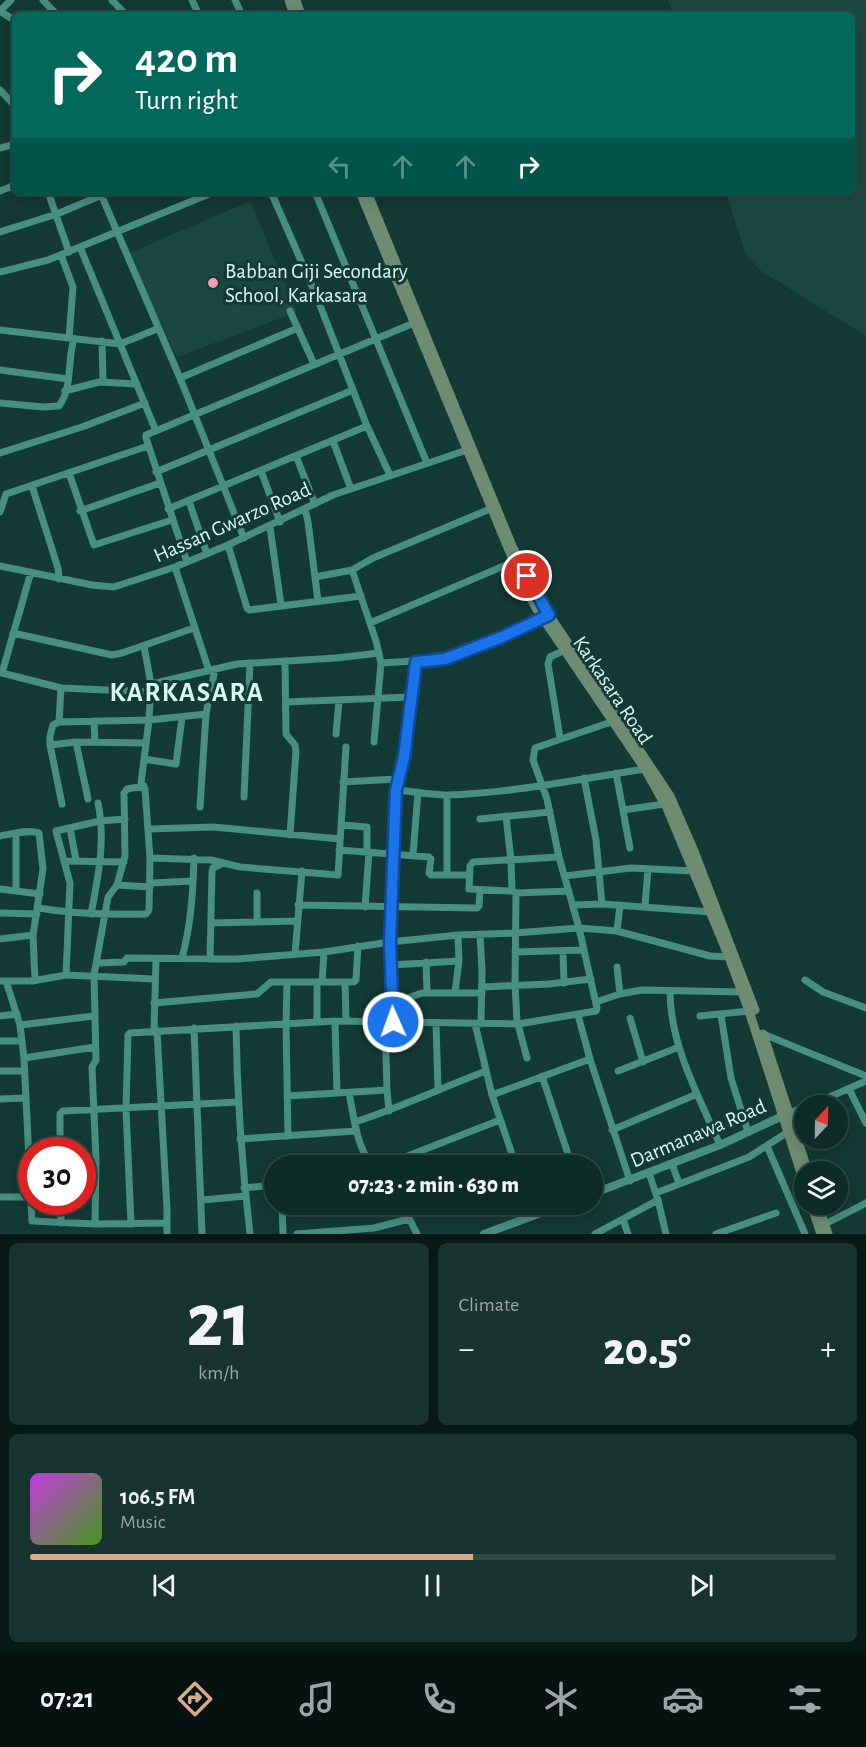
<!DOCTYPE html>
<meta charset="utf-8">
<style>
:root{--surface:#0e2c27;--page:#17342f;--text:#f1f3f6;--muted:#9ba7a7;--line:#2e4844;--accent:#d6ab8b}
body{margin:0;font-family:"Alegreya Sans",sans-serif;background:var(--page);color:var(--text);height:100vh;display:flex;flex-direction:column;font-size:22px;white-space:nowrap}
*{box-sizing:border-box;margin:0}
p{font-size:20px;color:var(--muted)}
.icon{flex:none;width:33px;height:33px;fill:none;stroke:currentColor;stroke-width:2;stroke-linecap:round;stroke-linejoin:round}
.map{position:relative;height:1234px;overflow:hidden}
.drawer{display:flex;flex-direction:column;gap:9px;padding:9px;background:#081815;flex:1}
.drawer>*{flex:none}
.guide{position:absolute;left:12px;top:12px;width:843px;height:183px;border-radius:9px;box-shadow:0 3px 15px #0003,0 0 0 2px var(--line);background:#00695c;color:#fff;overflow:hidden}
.needle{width:39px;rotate:22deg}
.buttons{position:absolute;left:794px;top:1095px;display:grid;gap:12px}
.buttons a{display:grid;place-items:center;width:54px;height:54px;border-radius:50%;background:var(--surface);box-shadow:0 3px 15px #0003,0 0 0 2px var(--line);font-size:30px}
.speed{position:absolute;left:18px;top:1137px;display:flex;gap:12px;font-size:30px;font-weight:700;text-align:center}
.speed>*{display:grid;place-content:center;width:78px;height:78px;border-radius:50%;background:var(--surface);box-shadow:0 3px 15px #0003,0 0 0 2px var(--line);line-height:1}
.speed .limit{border:9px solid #d22;background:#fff;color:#111}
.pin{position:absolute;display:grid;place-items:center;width:51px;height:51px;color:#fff;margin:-26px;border:3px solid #fff;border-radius:50%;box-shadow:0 2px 6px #0007}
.me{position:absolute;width:66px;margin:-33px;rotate:358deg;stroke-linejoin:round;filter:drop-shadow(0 0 4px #0008)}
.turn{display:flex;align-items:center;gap:21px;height:126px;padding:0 24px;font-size:27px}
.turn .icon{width:78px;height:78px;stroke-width:2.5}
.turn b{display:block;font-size:42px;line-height:51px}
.lanes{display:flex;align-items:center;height:57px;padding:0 24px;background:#0003;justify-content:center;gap:30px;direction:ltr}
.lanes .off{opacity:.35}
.big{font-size:45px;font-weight:800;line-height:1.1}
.drawer .widget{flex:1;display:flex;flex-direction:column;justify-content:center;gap:9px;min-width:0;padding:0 21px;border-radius:9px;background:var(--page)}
.drawer .dial{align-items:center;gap:0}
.dial b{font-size:78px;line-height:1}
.song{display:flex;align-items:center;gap:18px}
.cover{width:72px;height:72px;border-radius:9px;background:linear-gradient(135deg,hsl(290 70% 55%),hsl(100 70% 35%))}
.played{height:6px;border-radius:3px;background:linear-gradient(90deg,var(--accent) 55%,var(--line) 55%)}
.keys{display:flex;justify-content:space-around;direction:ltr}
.heat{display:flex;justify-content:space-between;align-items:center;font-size:33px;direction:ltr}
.drawer .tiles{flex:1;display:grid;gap:9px;grid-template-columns:1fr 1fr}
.widget:last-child{grid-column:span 2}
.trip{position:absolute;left:264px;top:1155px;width:339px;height:60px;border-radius:30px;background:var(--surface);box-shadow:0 3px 15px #0003,0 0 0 2px var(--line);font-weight:800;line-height:60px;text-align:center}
.menu{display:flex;height:96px;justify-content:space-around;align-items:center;background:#061210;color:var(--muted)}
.menu .icon{width:42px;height:42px}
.menu .selected{color:var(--accent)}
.menu b{font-size:27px;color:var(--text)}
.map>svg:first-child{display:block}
.built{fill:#1a4840}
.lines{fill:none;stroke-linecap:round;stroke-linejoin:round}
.minor{stroke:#478f82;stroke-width:7}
.tertiary{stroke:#478f82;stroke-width:8}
.secondary{stroke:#6d8c72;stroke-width:9}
.route-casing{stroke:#114b97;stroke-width:15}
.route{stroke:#1a73e8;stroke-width:10}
.poi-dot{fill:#f19ab4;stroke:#133a34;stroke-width:2}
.labels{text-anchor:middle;stroke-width:6;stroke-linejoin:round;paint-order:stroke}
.poi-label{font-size:21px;fill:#d7faf3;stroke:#133a34;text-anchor:start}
.street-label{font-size:21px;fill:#d7faf3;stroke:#133a34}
.district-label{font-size:27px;font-weight:bold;letter-spacing:1.5px;fill:#d7faf3;stroke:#133a34}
</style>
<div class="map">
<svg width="866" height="1234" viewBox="0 0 866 1234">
<rect width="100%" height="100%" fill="#133a34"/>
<path class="built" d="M668 0H866V336L761 271 745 253 726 192H852V15H673Z
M250 201 297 312 177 357 127 254Z"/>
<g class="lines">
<path class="minor" d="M43 0 57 15
M112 0 126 15
M192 0 199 15
M235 0 242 15
M0 11 15 21
M0 11 11 0
M0 90 15 106
M0 148 15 144
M0 191 15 185
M48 192 69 252
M100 192 180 378 244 538
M271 192 316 295 367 426 390 475
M315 192 427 463
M0 232 57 214 109 192
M80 247 156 431
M61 255 73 287 69 338
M0 272 48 260 214 192
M290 311 314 364
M0 330 120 344 157 329
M102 341 103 381
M0 370 68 379
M180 378 298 328
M65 391 99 382 137 384
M0 403 43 407 59 406C73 387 67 360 74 339
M333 441 351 489
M0 453 82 427 145 403
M296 456 315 504
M261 471 280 522
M156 472 353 390
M69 473 94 545 172 520
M32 486 58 568 59 579
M189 501 207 554
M168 509 367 426
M305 509 308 522 318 601
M80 511 160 483
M0 512 6 494 148 446
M270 527 281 605
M228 545 247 608 249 610 361 596
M187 562 146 438V435L414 323
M0 566 92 585 114 587 175 567 228 545 333 495 470 449
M175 567 209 671
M352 570 376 641 381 663 374 742
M31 572 2 673 61 688 151 692
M315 577 352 570 373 558 490 509
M370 623 513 562
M13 633 112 655 122 653 194 628
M285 661 286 734 295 745 296 751 290 835
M381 663 445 659 502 637 546 616
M151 684 237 664 336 658 379 653
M286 702 411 697
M94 721 95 742
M59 722 61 688
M336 734 339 701
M560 738 548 664 550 657 565 650
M76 742 88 799
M50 745 76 742 146 743
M144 759 176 764 182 717
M616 773 630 848
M584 778 596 840 602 904
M343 782 397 779
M396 790C412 791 430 795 447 795 513 793 579 779 645 769
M244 797 250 663
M62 804 50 745V736L53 725 59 722 149 720 206 714
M200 807 206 714 215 669
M623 810 664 804
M506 816 511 860 512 891
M480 819 550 812
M341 825 367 827V852
M70 828 76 860
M149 829 213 827 340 839
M16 833V891
M0 836C12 834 28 829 39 833L43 869 33 935 35 980
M339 850 429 857 431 859 429 873 431 875H470
M413 855 418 792
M559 857 473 862 470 866 469 889 512 891 516 893 569 891
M150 858 211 860 240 867 338 875 346 747
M65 861 124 862
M447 875V795
M565 876 631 868 694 871
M151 883 193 881
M117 885 150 887
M0 889 40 894
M257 893V921
M516 893 515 985 517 1021 527 1058
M298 905 477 908 479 906 480 890
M573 905 602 904 711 912
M645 906 648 869
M365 907 369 852
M38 908C74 914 110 915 146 914L149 910 150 858 145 789 141 783 149 720 151 684 144 646
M0 913 37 914
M91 914C98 877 106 840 98 803
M211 923 297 921
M617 931 620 905
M480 934 482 970 481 1024
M0 939 33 935
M515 952 584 950
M563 952 564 983
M295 954 302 871
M182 958C191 925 193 892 194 858
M210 959 212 871 213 868 223 863
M426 962 427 992
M97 963 124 962 127 958 237 959 324 952 390 942 458 935 515 933 579 928 617 931 710 956 729 957
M391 965 459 961
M617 967 620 994
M66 975 70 883 56 831 100 821 125 819
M805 980 823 992 866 1008
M0 981H32L66 975 154 979
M6 981 20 1025 24 1058 32 1221 95 1224 167 1223
M287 982 286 1024 288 1136
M317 982V1022
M322 982 324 952
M345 982 346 1021
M482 987 549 984 591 979
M670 991C670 1045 699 1097 720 1145
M455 992 459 961 458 935
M596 1002 620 994 642 990 742 992
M154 1003 257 994 271 982H354L356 980 358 946
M393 1003 422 993H482
M578 1015 590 1059 630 1181
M721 1015 731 1078 748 1132
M0 1016 17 1014
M700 1016 749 1011
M630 1018 643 1062
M335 1021 337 1093
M385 1021 387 1090 389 1111
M393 1022 390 942 396 790 404 757 416 662
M436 1023 438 1089
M475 1024 492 1095 516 1166
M20 1025 94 1016
M236 1026C237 1096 242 1165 250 1234
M194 1028 202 1234
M154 1031 156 959
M157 1031 167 1209V1234
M763 1034 866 1076
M0 1041H22
M24 1058 95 1047
M0 1071H24
M618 1071 679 1047
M542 1076 572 1166
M849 1089 866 1123
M349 1093C354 1117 356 1145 372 1166
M492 1095 590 1059
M287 1096 387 1090
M0 1099 25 1098
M809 1106 866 1081
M790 1113 804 1107
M355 1122C400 1108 441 1088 486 1071
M612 1130 697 1094
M240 1139 356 1131
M767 1146 805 1234
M60 1150V1114L63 1111 238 1102
M672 1164 679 1183
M382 1166 500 1120
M649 1173 658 1200 666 1234
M244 1188 274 1185
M656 1193 749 1157 788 1132
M0 1197H30
M202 1200 246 1196
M282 1204 283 1234
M402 1204 417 1234
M529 1204 533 1216
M404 1210 418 1204
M623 1219 628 1234
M61 1223V1202
M95 1224 96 1160 92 1067 96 1060 94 975 108 897 117 885 125 856 124 793 127 789 144 786
M131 1224 126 1109 128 1035 130 1033 335 1021 518 1024 596 1011 597 1008 579 928 559 857 547 799 533 760 535 748 617 720
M825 1224 866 1203
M297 1234 374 1228 409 1219
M595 1234 658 1200
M716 1234 776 1213"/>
<path class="tertiary" d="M592 1194 720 1145 789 1113
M484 1234 565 1204"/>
<path class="secondary" d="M289 0 294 15
M296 0 301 15
M360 192 521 579 536 608 645 769 667 808 729 957 749 1011 804 1182
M367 192 512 546 547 612 670 796 694 851 755 1010
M763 1034 808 1172
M811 1204 821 1234
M818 1204 828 1234"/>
</g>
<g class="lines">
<defs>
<path id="route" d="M393 1022 390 942 396 790 404 757 416 662 445 659 502 637 549 615 527 576"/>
</defs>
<use href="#route" class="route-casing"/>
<use href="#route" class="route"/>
</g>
<circle class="poi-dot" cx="213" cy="283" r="6"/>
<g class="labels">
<g class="poi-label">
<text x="225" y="278">Babban Giji Secondary<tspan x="225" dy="24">School, Karkasara</tspan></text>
</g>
<g class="street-label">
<text transform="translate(232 522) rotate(-24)" y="7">Hassan Gwarzo Road</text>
<text transform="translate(613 690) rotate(56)" y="7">Karkasara Road</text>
<text transform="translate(698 1133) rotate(-23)" y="7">Darmanawa Road</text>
</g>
<g class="district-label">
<text x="187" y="701">KARKASARA</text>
</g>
</g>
</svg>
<div class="buttons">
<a><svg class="needle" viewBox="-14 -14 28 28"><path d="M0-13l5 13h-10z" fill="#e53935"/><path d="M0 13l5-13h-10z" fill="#9ba7a7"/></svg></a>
<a><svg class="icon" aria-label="layers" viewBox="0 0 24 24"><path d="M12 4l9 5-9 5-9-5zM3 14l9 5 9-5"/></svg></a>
</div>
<div class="speed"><div class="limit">30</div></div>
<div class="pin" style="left:527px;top:576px;background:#d93025"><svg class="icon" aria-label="arrive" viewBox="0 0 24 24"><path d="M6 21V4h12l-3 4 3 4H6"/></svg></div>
<svg class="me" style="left:393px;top:1022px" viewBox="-20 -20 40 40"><circle r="17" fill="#1a73e8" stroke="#fff" stroke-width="3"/><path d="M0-11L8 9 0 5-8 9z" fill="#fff"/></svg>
<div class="trip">07:23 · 2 min · 630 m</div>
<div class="guide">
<div class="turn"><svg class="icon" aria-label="right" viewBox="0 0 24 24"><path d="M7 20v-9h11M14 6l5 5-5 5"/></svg><div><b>420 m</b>Turn right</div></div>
<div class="lanes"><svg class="icon off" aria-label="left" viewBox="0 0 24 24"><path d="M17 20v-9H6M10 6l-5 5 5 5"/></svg><svg class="icon off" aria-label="ahead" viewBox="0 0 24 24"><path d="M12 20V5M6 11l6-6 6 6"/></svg><svg class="icon off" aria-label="ahead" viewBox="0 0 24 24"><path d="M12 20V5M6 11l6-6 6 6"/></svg><svg class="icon" aria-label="right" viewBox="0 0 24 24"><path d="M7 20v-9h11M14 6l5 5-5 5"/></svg></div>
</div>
</div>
<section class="drawer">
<div class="tiles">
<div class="widget dial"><b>21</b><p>km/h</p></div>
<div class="widget"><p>Climate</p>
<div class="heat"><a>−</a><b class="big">20.5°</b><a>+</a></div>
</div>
<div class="widget">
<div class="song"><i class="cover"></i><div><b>106.5 FM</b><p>Music</p></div></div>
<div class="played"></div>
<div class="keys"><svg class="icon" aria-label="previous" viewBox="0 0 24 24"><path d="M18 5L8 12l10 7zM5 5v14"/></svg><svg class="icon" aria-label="pause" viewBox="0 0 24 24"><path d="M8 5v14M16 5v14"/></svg><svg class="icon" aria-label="next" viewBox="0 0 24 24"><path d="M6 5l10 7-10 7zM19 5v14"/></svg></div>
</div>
</div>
</section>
<nav class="menu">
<b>07:21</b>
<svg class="icon selected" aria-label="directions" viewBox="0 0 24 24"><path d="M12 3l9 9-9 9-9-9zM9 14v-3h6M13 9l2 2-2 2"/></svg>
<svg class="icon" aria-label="music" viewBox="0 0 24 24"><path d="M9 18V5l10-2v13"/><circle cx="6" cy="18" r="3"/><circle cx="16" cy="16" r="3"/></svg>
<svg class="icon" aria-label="phone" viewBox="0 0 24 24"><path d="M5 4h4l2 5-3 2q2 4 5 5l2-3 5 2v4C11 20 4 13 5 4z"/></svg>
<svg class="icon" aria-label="climate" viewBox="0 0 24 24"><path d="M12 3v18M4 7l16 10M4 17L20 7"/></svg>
<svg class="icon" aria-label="car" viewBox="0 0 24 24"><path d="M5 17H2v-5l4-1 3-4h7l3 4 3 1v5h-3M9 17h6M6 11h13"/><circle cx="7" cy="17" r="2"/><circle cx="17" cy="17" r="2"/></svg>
<svg class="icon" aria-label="filters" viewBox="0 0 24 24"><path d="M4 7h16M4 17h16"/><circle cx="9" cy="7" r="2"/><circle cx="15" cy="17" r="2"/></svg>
</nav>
